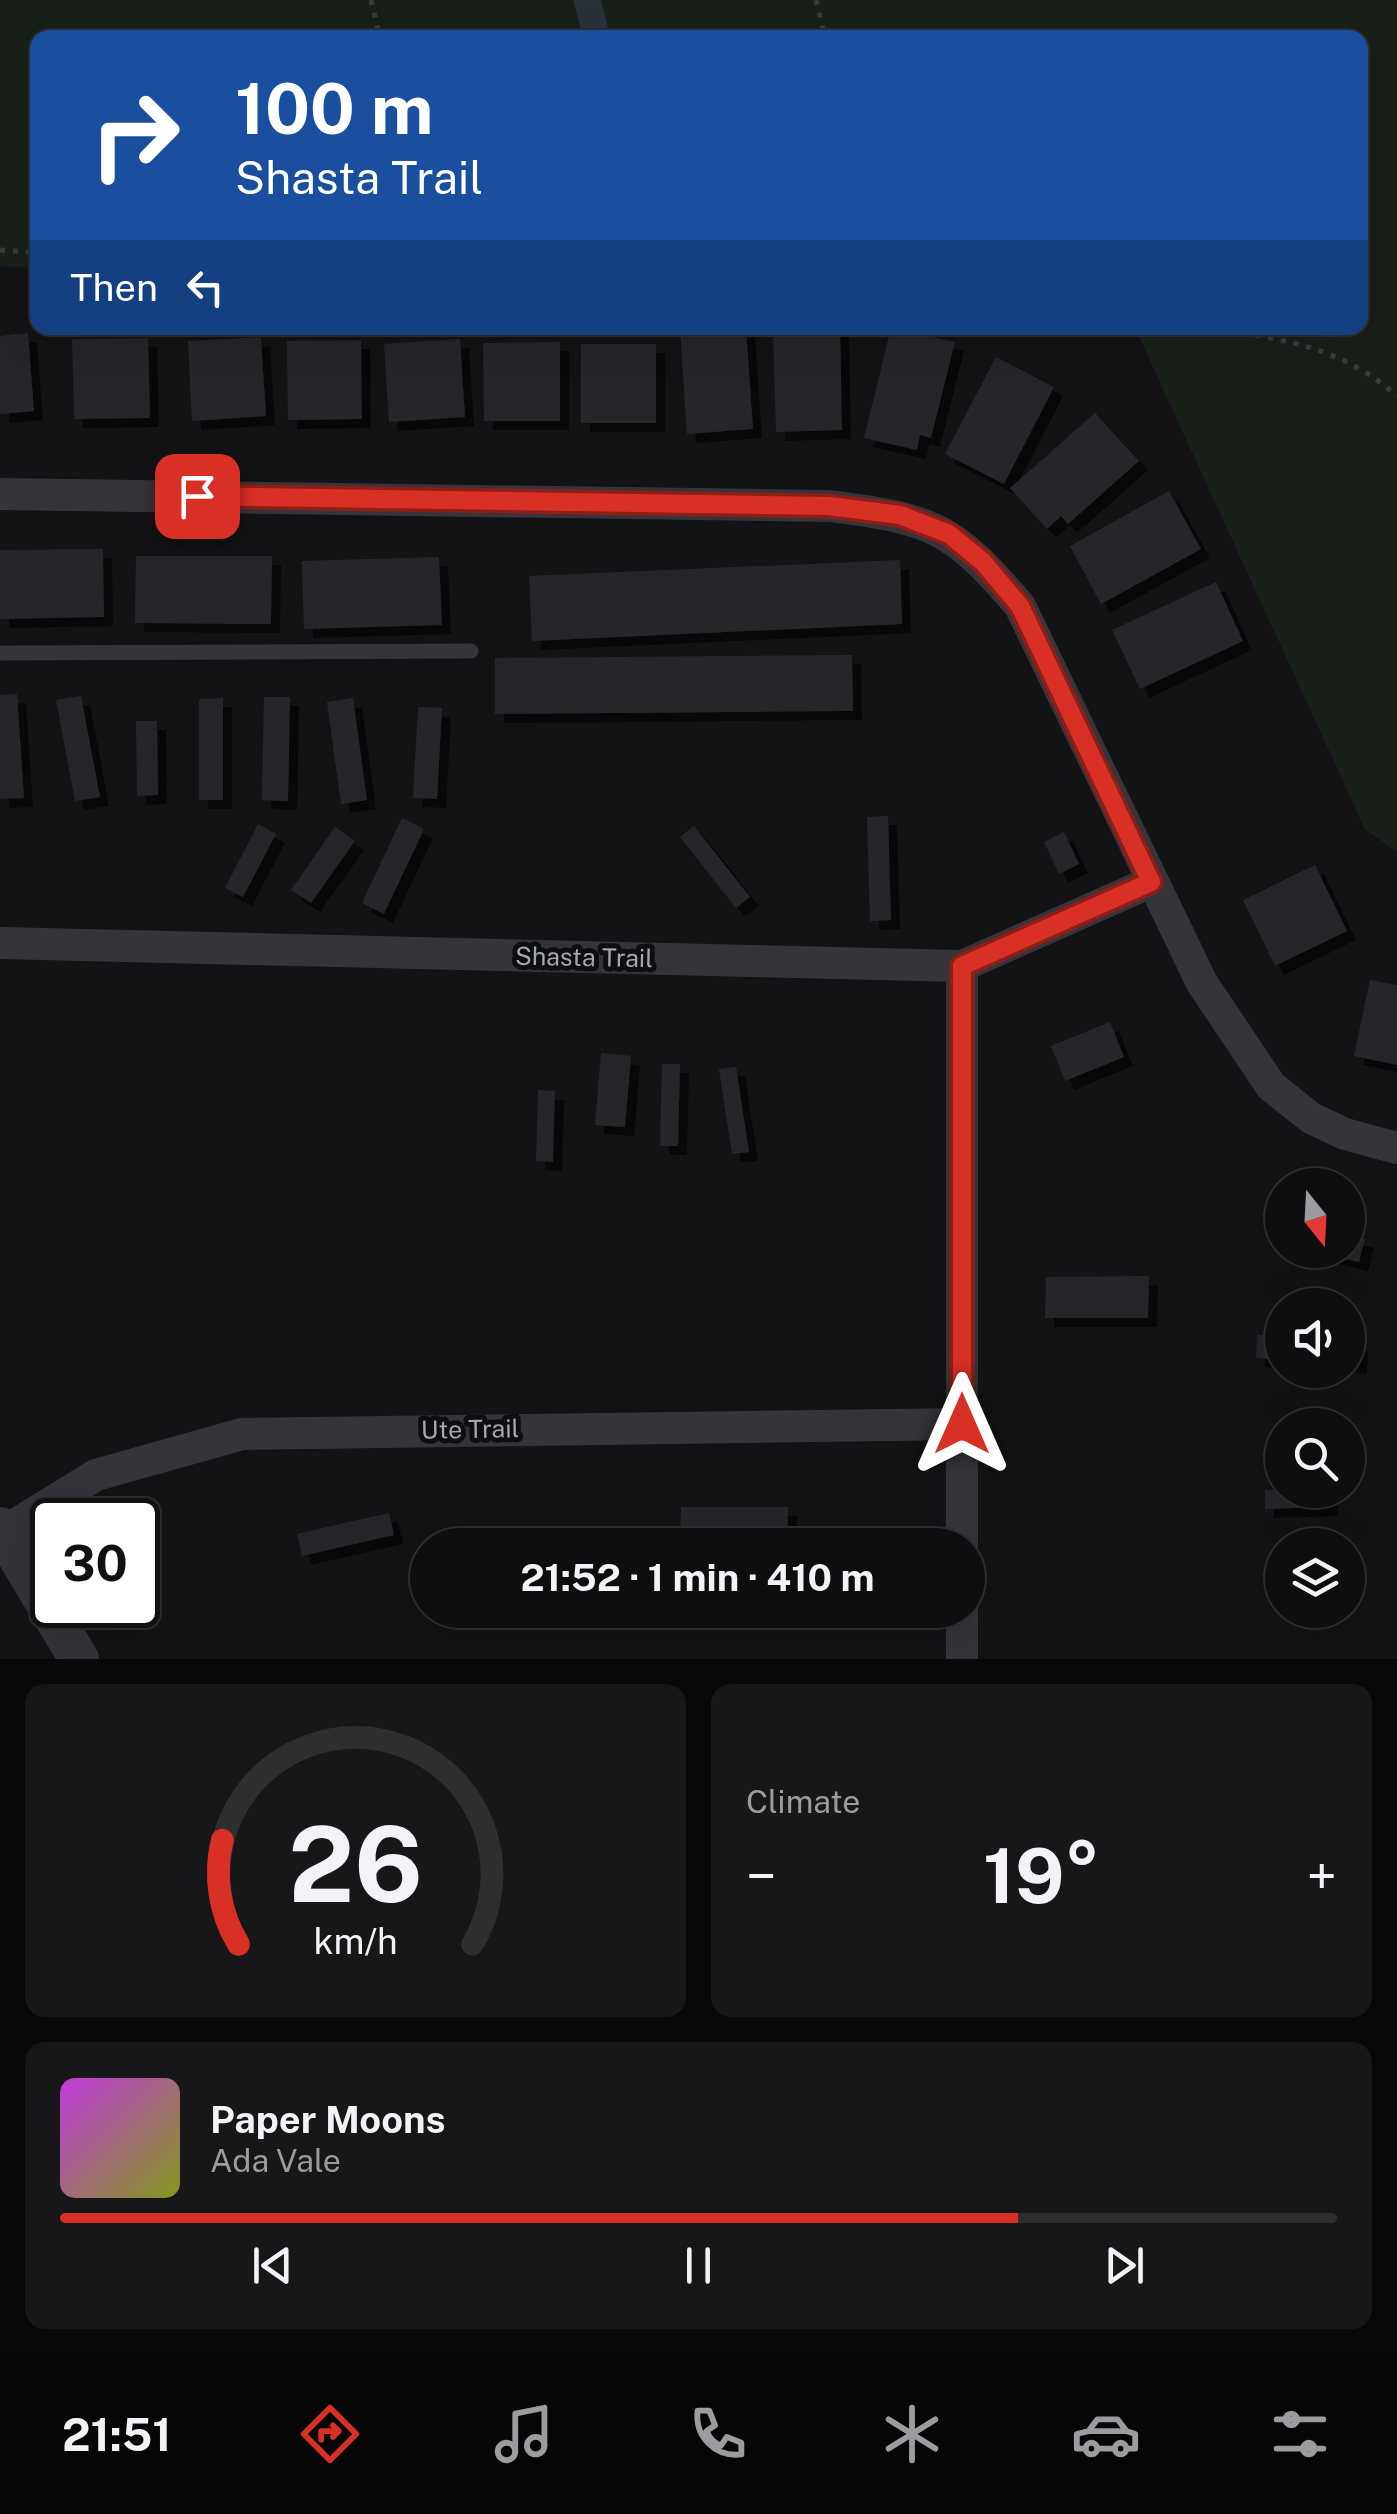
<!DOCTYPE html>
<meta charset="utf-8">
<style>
:root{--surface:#0e0e10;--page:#171719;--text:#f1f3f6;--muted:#9b9c9f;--line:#2e2e30;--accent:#d93025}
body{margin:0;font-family:"Public Sans",sans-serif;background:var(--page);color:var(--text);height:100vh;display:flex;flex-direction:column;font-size:38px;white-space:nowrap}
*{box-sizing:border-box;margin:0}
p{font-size:32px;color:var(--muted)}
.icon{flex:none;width:55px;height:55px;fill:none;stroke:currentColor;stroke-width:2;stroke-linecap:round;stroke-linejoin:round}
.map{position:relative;height:1659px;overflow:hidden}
.sheet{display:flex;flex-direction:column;gap:25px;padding:25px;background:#080809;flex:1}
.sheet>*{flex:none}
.top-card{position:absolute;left:30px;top:30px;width:1338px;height:305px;border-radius:20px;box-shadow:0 10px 40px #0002,0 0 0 2px var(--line);background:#1a4fa0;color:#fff;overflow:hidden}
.needle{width:65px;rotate:162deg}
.controls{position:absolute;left:1265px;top:1168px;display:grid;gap:20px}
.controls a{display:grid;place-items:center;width:100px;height:100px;border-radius:50%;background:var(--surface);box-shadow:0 10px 40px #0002,0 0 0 2px var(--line);font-size:50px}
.speed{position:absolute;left:30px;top:1498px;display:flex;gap:20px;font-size:50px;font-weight:700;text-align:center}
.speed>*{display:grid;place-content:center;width:130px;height:130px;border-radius:50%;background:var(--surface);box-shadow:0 10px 40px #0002,0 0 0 2px var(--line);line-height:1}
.speed .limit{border:5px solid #111;border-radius:15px;background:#fff;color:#111}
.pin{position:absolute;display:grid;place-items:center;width:85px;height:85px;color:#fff;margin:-42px;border-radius:20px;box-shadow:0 5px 15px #0006}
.me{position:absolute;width:110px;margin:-55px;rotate:0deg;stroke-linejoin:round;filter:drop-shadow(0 0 8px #0008)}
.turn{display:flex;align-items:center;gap:35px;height:210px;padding:0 40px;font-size:45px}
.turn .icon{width:130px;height:130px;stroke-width:2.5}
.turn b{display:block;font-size:70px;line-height:85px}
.then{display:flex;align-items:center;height:95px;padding:0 40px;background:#0003;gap:20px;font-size:38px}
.big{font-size:75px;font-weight:700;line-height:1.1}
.sheet .card{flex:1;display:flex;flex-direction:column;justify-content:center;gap:15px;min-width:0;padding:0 35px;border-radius:20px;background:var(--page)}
.sheet .dial{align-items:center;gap:0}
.dial svg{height:260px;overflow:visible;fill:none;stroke:var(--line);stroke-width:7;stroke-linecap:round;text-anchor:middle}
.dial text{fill:var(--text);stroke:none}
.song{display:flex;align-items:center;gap:30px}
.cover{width:120px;height:120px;border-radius:15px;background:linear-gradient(135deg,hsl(290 70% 55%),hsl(70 70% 35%))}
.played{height:10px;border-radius:5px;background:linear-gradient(90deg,var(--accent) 75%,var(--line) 75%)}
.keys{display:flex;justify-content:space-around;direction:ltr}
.heat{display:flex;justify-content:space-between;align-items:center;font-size:55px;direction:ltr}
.sheet .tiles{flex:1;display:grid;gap:25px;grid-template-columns:1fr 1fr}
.card:last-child{grid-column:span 2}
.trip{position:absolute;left:410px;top:1528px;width:575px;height:100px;border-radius:50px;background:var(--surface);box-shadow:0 10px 40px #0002,0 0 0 2px var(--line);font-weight:700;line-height:100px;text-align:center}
.dock{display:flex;height:160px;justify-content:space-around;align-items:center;background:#060606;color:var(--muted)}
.dock .icon{width:70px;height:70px}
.dock .active{color:var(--accent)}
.dock b{font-size:45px;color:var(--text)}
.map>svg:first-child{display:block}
.green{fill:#19201a}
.water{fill:#293139}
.building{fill:#262629;filter:url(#shadow)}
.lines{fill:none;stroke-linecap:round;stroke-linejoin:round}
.path{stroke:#3a3b41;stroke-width:5;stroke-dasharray:5 8;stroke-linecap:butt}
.service{stroke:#34343a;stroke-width:15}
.minor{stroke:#34343a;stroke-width:32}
.tertiary{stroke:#34343a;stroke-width:40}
.route-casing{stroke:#8d1f18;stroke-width:25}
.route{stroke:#d93025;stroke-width:18}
.labels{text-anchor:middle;stroke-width:10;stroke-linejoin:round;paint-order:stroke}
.street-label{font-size:25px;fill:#a4a8b5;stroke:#0e0e10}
</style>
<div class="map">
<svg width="1397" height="1659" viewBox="0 0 1397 1659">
<defs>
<filter id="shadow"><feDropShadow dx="9" dy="9" stdDeviation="0" flood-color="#0009"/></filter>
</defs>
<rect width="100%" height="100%" fill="#131315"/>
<path class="green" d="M0 0H1397V852L1365 829 1135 328H1360V38H38L37 268 0 266Z"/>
<path class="water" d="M573 0H601L610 37H583Z"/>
<path class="building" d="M746 328 753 429 687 434 680 329Z
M773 328H840L842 430 776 432Z
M891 328 955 342 931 438 920 435 917 450 864 438Z
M28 333 34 411 0 414V336Z
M261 337 266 416 192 421 188 341Z
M148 338 150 418 74 419 72 339Z
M460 339 465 417 389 422 384 344Z
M361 340 362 419 288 420 287 341Z
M560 342V421H484L483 343Z
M581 344H656V423H581Z
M996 357 1054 387 1004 484 945 454Z
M1095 413 1139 461 1068 524 1061 516 1047 529 1010 488Z
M1169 491 1201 549 1101 604 1070 546Z
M103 549 104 617 0 619V550Z
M136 556H272L271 624 135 623Z
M439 557 442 625 304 629 302 561Z
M900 560 902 624 532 641 529 576Z
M1216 582 1243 641 1140 689 1112 630Z
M852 655 853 711 495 714V658Z
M17 694 24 798 0 799V695Z
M81 696 100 797 75 801 56 700Z
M264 697H290L288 801 262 800Z
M223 698V800H199V699Z
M353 698 367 800 341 804 327 702Z
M418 707 442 708 437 799 413 798Z
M136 721H157L158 795 137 796Z
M888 816 891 920 870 921 867 817Z
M402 818 424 829 384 914 362 903Z
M258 824 276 834 243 897 225 888Z
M694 826 750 897 736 908 680 837Z
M335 827 355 841 311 903 291 890Z
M1064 832 1079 864 1059 874 1044 842Z
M1315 865 1347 931 1275 966 1243 900Z
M1370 980 1397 985V1065L1354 1056Z
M1110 1022 1124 1057 1065 1081 1051 1046Z
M601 1053 631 1056 625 1127 595 1125Z
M662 1064H680L678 1146H660Z
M736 1067 749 1152 732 1154 719 1069Z
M538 1090 555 1091 553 1162 536 1161Z
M1276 1219 1282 1220V1244L1270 1241Z
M1348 1235 1365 1239 1359 1262 1313 1251 1348 1250Z
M1149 1276 1148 1318H1045L1046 1277Z
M1257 1335 1282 1337V1360L1256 1358Z
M1348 1341 1359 1342 1358 1365 1348 1364Z
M1265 1490H1329V1507L1265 1509Z
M681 1507H788L787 1545H680Z
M389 1513 394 1535 302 1556 297 1534Z"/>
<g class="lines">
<path class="path" d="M371 0 380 38
M816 0 825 38
M0 250 38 253
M1217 328C1288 341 1341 347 1397 396"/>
<path class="service" d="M0 653 471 651"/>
<path class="minor" d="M0 494 829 506C932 519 952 526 1020 606L1202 983 1271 1086 1311 1118 1345 1134 1397 1148
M0 943 962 966 1151 882
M0 1534 96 1475 242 1434 962 1424
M962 1545V966
M962 1659V1610"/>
<path class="tertiary" d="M0 1527 79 1659"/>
</g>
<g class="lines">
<defs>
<path id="route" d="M197 496 829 506 900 515 949 534 983 562 1020 606 1151 882 962 966V1424"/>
</defs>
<use href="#route" class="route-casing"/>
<use href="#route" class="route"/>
</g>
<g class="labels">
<g class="street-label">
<text transform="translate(584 957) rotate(1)" y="9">Shasta Trail</text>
<text transform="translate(470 1429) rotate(-1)" y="9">Ute Trail</text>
</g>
</g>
</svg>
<div class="controls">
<a><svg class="needle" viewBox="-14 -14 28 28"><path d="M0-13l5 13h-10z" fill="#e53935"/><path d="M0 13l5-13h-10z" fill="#9b9c9f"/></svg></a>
<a><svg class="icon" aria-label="sound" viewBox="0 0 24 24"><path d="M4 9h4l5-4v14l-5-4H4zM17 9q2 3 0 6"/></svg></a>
<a><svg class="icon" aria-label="search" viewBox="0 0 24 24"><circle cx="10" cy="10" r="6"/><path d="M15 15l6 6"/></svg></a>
<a><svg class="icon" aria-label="layers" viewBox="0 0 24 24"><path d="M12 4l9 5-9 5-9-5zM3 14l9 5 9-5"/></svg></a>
</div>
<div class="speed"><div class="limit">30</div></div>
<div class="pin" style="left:197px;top:496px;background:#d93025"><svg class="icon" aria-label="arrive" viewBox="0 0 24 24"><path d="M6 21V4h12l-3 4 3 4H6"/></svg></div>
<svg class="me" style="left:962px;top:1424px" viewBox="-20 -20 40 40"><path d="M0-17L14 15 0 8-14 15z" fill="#d93025" stroke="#fff" stroke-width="4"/></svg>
<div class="trip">21:52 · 1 min · 410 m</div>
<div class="top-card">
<div class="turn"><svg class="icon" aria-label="right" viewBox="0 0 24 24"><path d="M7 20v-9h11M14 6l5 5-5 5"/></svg><div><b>100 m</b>Shasta Trail</div></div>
<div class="then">Then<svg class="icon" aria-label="left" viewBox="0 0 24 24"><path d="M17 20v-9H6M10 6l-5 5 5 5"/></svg></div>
</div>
</div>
<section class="sheet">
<div class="tiles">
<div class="card dial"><svg viewBox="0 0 100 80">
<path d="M14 69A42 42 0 1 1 86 69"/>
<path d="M14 69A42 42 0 0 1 9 37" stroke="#d93025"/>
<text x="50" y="56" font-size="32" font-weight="700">26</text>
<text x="50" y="72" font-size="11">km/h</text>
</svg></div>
<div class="card"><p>Climate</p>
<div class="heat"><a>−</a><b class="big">19°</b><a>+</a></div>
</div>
<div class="card">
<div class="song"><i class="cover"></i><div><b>Paper Moons</b><p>Ada Vale</p></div></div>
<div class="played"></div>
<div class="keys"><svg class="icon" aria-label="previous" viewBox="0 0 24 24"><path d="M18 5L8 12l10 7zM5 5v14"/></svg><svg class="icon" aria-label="pause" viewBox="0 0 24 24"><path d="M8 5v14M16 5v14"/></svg><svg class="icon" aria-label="next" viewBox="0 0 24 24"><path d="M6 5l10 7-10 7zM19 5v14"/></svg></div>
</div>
</div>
</section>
<nav class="dock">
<b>21:51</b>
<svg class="icon active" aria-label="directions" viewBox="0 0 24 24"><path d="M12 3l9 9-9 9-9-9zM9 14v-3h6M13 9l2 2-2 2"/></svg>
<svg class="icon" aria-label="music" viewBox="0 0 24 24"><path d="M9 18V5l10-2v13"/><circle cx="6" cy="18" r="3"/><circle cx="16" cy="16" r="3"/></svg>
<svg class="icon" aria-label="phone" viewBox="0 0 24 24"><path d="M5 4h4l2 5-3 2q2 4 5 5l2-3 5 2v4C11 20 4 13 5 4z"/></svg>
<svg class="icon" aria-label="climate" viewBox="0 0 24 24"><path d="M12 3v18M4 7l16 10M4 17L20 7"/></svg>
<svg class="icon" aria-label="car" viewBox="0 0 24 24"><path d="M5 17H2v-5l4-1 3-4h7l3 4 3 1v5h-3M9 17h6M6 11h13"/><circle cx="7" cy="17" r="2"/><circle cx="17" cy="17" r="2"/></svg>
<svg class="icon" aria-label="filters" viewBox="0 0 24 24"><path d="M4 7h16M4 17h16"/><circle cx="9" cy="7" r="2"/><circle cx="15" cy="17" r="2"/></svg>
</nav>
